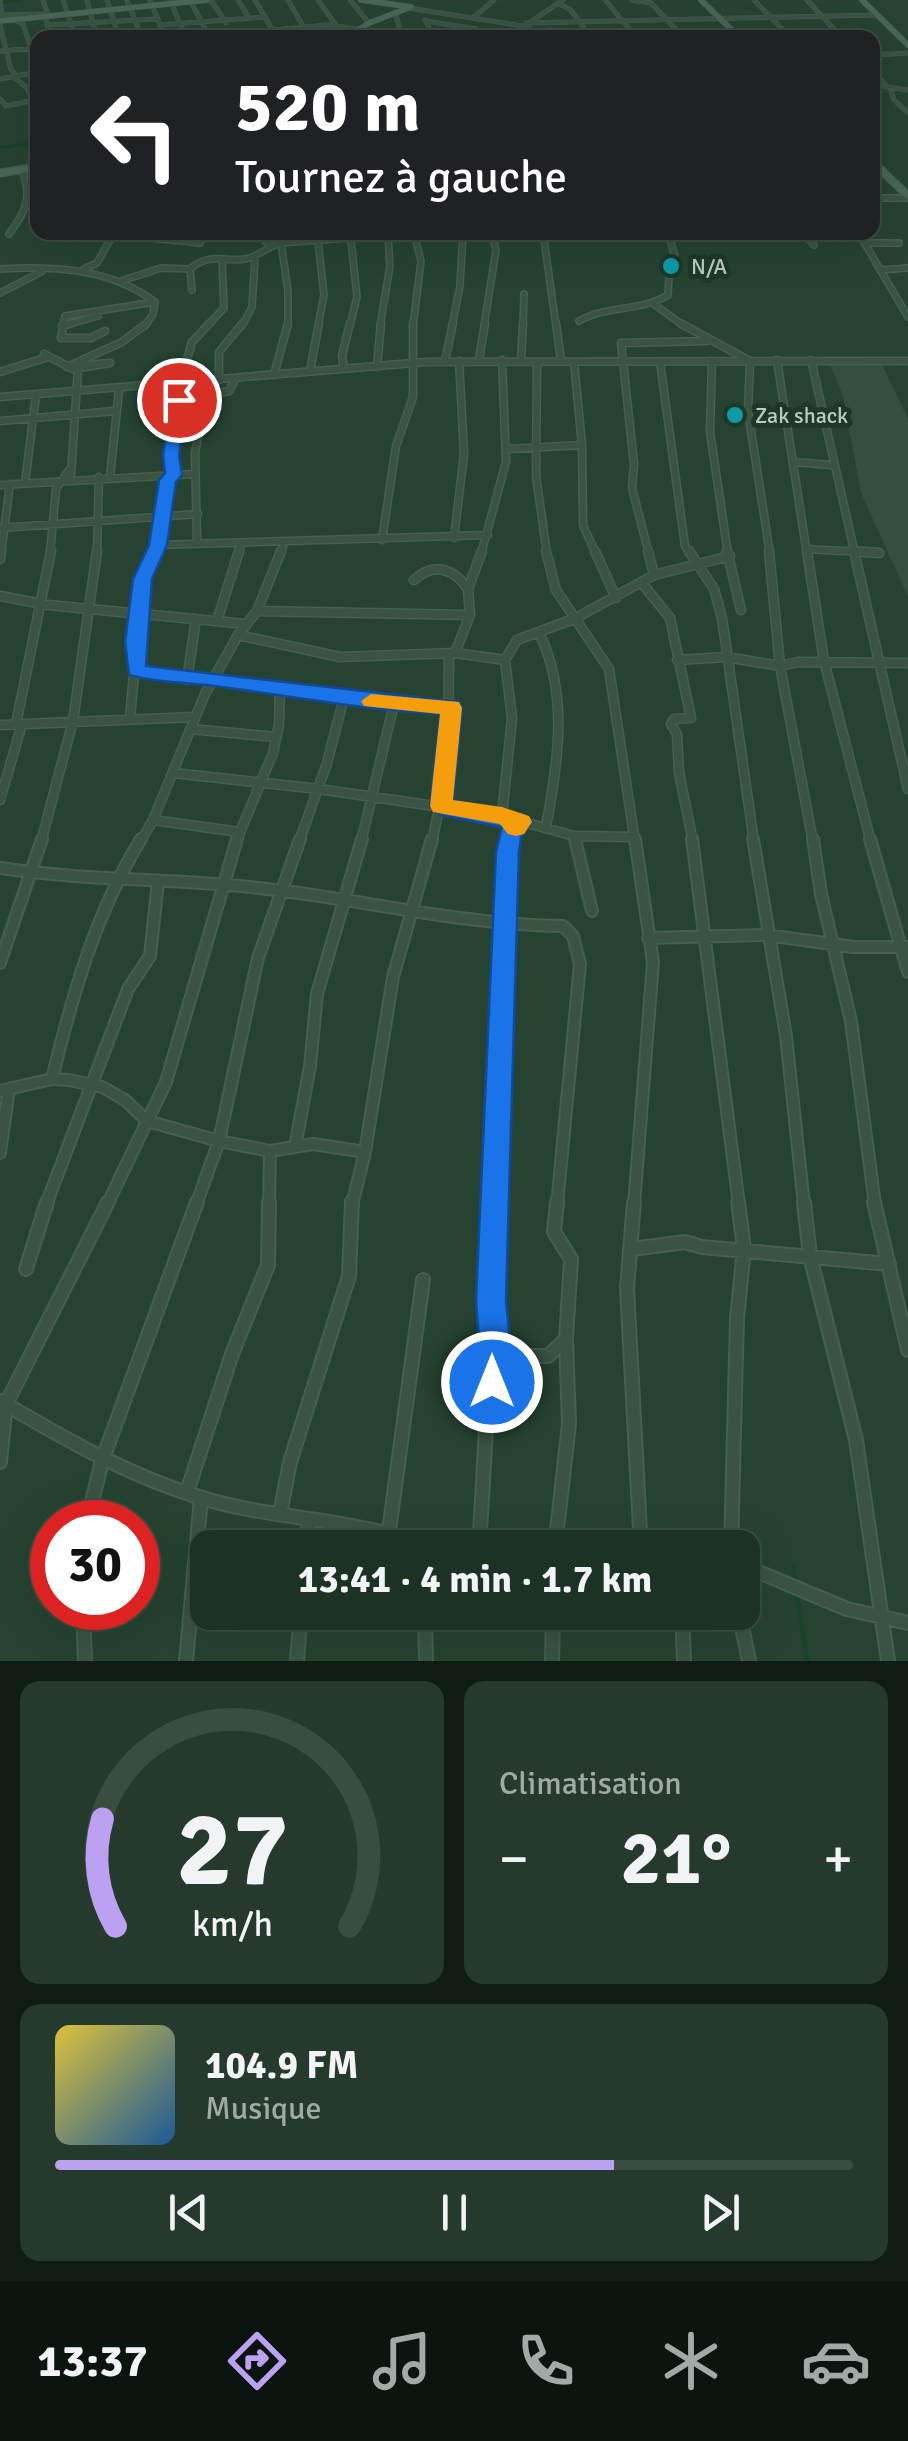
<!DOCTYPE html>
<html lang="fr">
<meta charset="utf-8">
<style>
:root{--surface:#1c3224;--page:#253a2c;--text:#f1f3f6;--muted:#a0aaa6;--line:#3a4d41;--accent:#bca0f2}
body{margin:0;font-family:Signika,sans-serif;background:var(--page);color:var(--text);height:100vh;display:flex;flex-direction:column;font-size:38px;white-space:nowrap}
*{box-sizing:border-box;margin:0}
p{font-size:32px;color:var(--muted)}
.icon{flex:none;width:55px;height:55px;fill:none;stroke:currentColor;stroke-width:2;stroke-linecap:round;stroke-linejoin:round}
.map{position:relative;height:1661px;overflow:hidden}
.panel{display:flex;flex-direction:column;gap:20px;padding:20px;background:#0f1c14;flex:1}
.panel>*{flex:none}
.banner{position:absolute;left:30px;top:30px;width:850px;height:210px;border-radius:20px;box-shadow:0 10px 40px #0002,0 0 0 2px var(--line);background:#202124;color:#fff;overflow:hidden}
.speed{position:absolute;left:30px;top:1500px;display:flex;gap:20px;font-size:50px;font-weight:700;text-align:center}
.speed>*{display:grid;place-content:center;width:130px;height:130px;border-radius:50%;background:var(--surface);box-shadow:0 10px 40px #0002,0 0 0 2px var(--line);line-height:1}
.speed .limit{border:15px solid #d22;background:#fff;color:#111}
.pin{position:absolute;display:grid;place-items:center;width:85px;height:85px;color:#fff;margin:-42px;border:5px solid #fff;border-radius:50%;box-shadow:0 2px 10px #0007}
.me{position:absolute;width:110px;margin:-55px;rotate:0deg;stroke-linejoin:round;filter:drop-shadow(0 0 8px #0008)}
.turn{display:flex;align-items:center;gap:35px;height:210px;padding:0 40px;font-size:45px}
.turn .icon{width:130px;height:130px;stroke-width:2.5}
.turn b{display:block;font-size:70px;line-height:85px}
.big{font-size:75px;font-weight:800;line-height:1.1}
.panel .card{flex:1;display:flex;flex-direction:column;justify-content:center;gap:15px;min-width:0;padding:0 35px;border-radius:20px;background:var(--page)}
.panel .dial{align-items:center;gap:0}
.dial svg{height:260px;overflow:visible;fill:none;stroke:var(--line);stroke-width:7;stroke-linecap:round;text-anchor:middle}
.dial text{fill:var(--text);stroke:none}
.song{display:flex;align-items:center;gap:30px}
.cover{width:120px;height:120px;border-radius:15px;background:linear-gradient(135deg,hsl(50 70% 55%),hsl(210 70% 35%))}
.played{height:10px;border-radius:5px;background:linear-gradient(90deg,var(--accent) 70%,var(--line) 70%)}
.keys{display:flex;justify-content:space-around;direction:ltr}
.heat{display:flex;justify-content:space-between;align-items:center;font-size:55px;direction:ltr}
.panel .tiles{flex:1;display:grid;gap:20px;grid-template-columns:1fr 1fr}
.card:last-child{grid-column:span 2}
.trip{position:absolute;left:190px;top:1530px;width:570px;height:100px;border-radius:20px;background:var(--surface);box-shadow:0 10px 40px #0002,0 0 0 2px var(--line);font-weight:800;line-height:100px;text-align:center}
.menu{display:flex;height:160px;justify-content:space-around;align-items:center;background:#0b140e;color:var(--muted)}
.menu .icon{width:70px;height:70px}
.menu .on{color:var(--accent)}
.menu b{font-size:45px;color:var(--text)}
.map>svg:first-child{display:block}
.airport{fill:#33503e}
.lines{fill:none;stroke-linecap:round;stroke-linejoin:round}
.stream-far1{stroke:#174327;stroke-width:2.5}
.stream{stroke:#174327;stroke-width:4}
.street-far5-casing{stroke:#465f4f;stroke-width:5}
.street-far4-casing{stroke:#465f4f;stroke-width:8}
.street-far3-casing{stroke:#465f4f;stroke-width:9}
.street-far2-casing{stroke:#465f4f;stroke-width:11}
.street-far1-casing{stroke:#465f4f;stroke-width:14}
.street-casing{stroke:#465f4f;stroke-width:16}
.secondary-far1-casing{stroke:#465f4f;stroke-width:6}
.secondary-casing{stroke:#465f4f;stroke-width:9}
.street-far5{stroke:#3a5343;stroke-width:4}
.street-far4{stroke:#3a5343;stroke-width:5}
.street-far3{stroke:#3a5343;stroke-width:6}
.street-far2{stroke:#3a5343;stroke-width:8}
.street-far1{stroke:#3a5343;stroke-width:10}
.street{stroke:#3a5343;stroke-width:12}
.secondary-far1{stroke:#476654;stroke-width:5}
.secondary{stroke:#476654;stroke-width:6}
.route{fill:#1a73e8;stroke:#114b97;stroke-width:2.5}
.slow{fill:#f59e0b}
.culture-dot{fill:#0f9aa8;stroke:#1e3828;stroke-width:4}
.labels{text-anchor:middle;stroke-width:10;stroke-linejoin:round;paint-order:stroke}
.far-poi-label{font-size:22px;fill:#b7cdbf;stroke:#1e3828;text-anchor:start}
</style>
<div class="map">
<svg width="908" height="1661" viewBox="0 0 908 1661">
<rect width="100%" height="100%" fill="#254330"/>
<path class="airport" d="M830 364H882L908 419V597L861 493 843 396Z"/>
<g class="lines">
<path class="stream-far1" d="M1 3 21 0
M0 148 38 142"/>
<path class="stream" d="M793 1568 795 1581
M797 1594 807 1661"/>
<defs>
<path id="street-far5" d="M0 0 2 15
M43 0 47 12
M63 0 76 38
M87 0 97 38
M107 0 119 38
M127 0 142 38
M150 0 165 38
M170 0 186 38
M190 0 210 38
M211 0 226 23
M238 0 249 18
M255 0 277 38
M288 0 310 38
M318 0 336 25
M350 0 369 23
M605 0 637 38
M632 0 651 3 684 38
M754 0 791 38
M807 0 842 38
M558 4 570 9 584 28
M409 8 529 27
M395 12 400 30
M0 15 45 14 50 38
M474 17 494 0
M11 19 23 24 38 69
M425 20 434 38
M426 21 476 29 470 38
M526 23 877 15
M0 25 11 70 17 76
M47 25 158 19
M160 25 265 17
M549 30 595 38
M511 34 531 38
M194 38 327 25 357 29
M507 38 563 0
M0 51 38 48
M872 55 908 53
M872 70 887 87
M14 77 27 88 38 112
M0 79 38 72
M872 85 908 90
M890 88 894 100 908 113
M0 99 6 106 30 101"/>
<path id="street-far4" d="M872 198H908
M267 232 266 242 272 245
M543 232 556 326
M803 232 814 245
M858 232 908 317
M9 234C26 212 33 195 21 169
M113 234 200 243
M318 241 324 295 318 326
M281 243 288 291V326
M864 243H899
M0 269C54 266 110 268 155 302
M84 269 97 263 114 233
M880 270 908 268
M121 281 161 268 190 269
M192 290 190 269C214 249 228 266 252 257 262 253 270 246 281 243L426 232
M0 293 41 272
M655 305 684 326
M579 321C607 305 640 312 668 295L669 276 678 268 668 232
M63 326 98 316
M63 326 65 316 155 302
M145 326 153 314 155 302
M207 326 224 308 222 259
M242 326 252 307 255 256
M350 326 357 297 351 240
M380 326 390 266 388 236
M413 326 421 261 414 234
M452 326 460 286 463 232
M484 326 496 250 491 232
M523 326 524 294"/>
<path id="street-far3" d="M64 323 61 338H91L105 331
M556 323 561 361
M680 323 750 361 748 411 770 554
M62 326 72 323
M44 354 73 369 110 363 75 366
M479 360 485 323
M777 360 807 554
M811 360 855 554
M445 361 453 323
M712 361 710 432 728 554
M521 362 523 323
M537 362 536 476 547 554
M574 362 582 445 583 525 596 554
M660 362 685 546 690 554
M67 367 122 342 147 323
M377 367 381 323
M344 369 342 356 350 323
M310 371 319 323
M0 372 48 357
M274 375 288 323
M219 380V352L243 323
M180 384 192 342 210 323
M0 397 426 362 908 361
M0 421 115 411
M507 449 582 445
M793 462 832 465
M71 475 78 369
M174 475 171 455 179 400 229 391 236 378
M110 477 119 390
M25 483 36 395
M0 485 195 474
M0 528 198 514
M454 538 464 454 459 361
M382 540 396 446 413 397V323
M197 541 195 452 207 393
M158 545 169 475
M806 549 879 553
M1 554 10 484
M50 554 56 489 69 470
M97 554 99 477
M154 554 158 545 488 535
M238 554 242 543
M280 554 284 544
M481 554 506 462 502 360
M649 554 632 488 634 464 621 343 707 341"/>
<path id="street-far2" d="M546 551 556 590 609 669 635 842
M595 551 616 598
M648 551 654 575
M689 551 714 589 722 618 754 842
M727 551 741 610
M769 551 780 666 813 842
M807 551 824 661 871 842
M851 551 879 553
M854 551 908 789
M0 559 1 551
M414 580C434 562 453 568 468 589
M641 582 670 618 691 718 674 719 671 724 677 734 679 773 693 842
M0 596 48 605 246 624
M257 611 470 615
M217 621 239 551
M539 633C569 693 558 763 546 827
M238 635 340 657 455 653 505 660 517 640 576 618 654 575 730 556
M455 653 470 615 468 589 482 551
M677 660 726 657 780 666 798 662 908 663
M137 670 452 708
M187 680 196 619
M130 717 143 579 155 551
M16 724 51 551
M0 725 194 717
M190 729 276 737
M173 773 319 789 502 816 574 836 632 837
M0 800 22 724
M502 816 512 718 505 660
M153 820 239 832
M574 836 575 842
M41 842 73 721 97 551
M140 842 153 820 205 694 238 635 257 611 281 551
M236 842 273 753 279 725 280 687
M299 842 327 763 344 697
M361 842 394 704
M432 842 448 765 449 656
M509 842 510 834 521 823"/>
<path id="street-far1" d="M575 839 592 911
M692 839 739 1205
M753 839 786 1036 804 1205
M813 839 821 894 851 1021 875 1205
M870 839 908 972
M0 868C86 881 173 878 259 888 362 899 460 925 563 926L573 936 580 964 557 1205
M648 938 767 935 853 947H908
M0 963 42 839
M52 1079C72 996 96 912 141 839
M0 1091 52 1079 69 1080 102 1087 125 1100 147 1121 219 1141 270 1151 313 1144 365 1152
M295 1147 310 1066 317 994 362 839
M0 1153 9 1089
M46 1205 128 989 150 956 158 882
M107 1205 166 1082 237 839
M196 1205 219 1141 258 958 300 839
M269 1205 270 1151
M352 1205 365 1152 393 977 432 839
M495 1205 509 839
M634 1205 653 962 635 839"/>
<path id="street" d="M634 1202 627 1288 641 1548
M804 1202 810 1256 856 1440 888 1661
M874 1202 908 1350
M632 1249 685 1242 702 1247 889 1264
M26 1269 47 1202
M497 1372 527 1356H548L566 1339
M0 1401C65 1439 127 1475 199 1497 275 1521 356 1517 430 1548
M0 1462 6 1404 108 1202
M187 1492 232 1354 268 1265 269 1202
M280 1514 290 1462 349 1276 352 1202
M87 1522 102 1461 197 1202
M389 1531 423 1280
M306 1548 309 1520
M479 1548 488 1396 497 1372 491 1300 495 1202
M555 1548 569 1424 566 1339 571 1259 554 1232 557 1202
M731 1548 737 1318 744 1249 738 1202
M742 1565 847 1609 908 1623
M83 1608 85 1661
M425 1612 426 1661
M682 1612 684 1661
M739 1612 749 1661
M186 1661 201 1498
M297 1661 301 1612
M552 1661 553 1612"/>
<path id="secondary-far1" d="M701 0 740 38
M862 0 908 45
M0 21 207 0
M346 38 369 23 411 7 361 0"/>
<path id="secondary" d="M872 161 908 196
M0 173 38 167"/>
</defs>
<use href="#street-far5" class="street-far5-casing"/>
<use href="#street-far4" class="street-far4-casing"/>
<use href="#street-far3" class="street-far3-casing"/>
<use href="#street-far2" class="street-far2-casing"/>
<use href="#street-far1" class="street-far1-casing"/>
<use href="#street" class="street-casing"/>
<use href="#secondary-far1" class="secondary-far1-casing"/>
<use href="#secondary" class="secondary-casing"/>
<use href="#street-far5" class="street-far5"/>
<use href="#street-far4" class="street-far4"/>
<use href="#street-far3" class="street-far3"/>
<use href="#street-far2" class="street-far2"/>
<use href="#street-far1" class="street-far1"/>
<use href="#street" class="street"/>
<use href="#secondary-far1" class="secondary-far1"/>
<use href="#secondary" class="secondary"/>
</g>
<path class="route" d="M179 395 187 400 179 455 182 475 176 482 167 545 152 579 146 666 459 702 462 708 453 800 521 814 532 822 521 837 519 852 506 1300 513 1372 504 1394 492 1398 481 1394 476 1382 481 1371 476 1300 496 852 502 827 441 815 430 806 440 714C367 710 295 697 222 687 191 682 161 684 129 675L125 642 133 579 149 545 159 480 165 473 163 455 171 400Z"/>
<path class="slow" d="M371 694 459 702 462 708 453 800 502 807 529 816 532 822 524 834 516 836 508 834 500 824 433 812 430 806 440 714 364 706 361 701Z"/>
<g class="culture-dot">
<circle cx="671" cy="266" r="10"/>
<circle cx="735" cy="415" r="10"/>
</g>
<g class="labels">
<g class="far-poi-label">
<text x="691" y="274">N/A</text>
<text x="755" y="423">Zak shack</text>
</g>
</g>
</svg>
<div class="speed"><div class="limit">30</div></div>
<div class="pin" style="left:179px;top:400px;background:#d93025"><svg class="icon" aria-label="arrive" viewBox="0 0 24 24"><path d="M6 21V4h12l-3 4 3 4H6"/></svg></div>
<svg class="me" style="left:492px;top:1382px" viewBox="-20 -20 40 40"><circle r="17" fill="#1a73e8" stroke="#fff" stroke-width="3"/><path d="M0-11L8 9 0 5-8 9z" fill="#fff"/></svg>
<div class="trip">13:41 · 4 min · 1.7 km</div>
<div class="banner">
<div class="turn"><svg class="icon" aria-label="left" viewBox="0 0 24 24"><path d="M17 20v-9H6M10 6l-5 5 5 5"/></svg><div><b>520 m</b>Tournez à gauche</div></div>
</div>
</div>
<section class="panel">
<div class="tiles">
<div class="card dial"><svg viewBox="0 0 100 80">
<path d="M14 69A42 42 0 1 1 86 69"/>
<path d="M14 69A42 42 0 0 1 10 36" stroke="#bca0f2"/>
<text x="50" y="56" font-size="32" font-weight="700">27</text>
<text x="50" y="72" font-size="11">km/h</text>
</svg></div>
<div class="card"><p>Climatisation</p>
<div class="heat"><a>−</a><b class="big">21°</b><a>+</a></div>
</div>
<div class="card">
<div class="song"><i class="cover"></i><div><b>104.9 FM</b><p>Musique</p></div></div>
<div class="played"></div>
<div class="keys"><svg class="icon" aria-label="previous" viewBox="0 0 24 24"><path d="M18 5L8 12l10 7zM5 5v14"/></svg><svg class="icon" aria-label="pause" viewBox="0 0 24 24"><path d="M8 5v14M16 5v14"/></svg><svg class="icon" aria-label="next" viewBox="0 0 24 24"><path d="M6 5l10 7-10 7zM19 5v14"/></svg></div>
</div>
</div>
</section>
<nav class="menu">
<b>13:37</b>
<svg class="icon on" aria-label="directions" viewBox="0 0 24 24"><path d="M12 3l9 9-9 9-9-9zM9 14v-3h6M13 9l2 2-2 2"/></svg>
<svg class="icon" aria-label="music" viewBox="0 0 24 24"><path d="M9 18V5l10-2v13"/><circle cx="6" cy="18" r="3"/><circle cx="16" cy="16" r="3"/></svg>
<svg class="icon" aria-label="phone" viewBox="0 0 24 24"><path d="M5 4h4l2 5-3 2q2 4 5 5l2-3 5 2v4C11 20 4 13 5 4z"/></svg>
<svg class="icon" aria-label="climate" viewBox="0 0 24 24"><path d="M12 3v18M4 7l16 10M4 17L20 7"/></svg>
<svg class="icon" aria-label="car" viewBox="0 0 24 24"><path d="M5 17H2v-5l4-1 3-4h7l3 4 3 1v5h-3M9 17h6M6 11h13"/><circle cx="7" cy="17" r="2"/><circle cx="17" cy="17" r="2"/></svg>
</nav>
